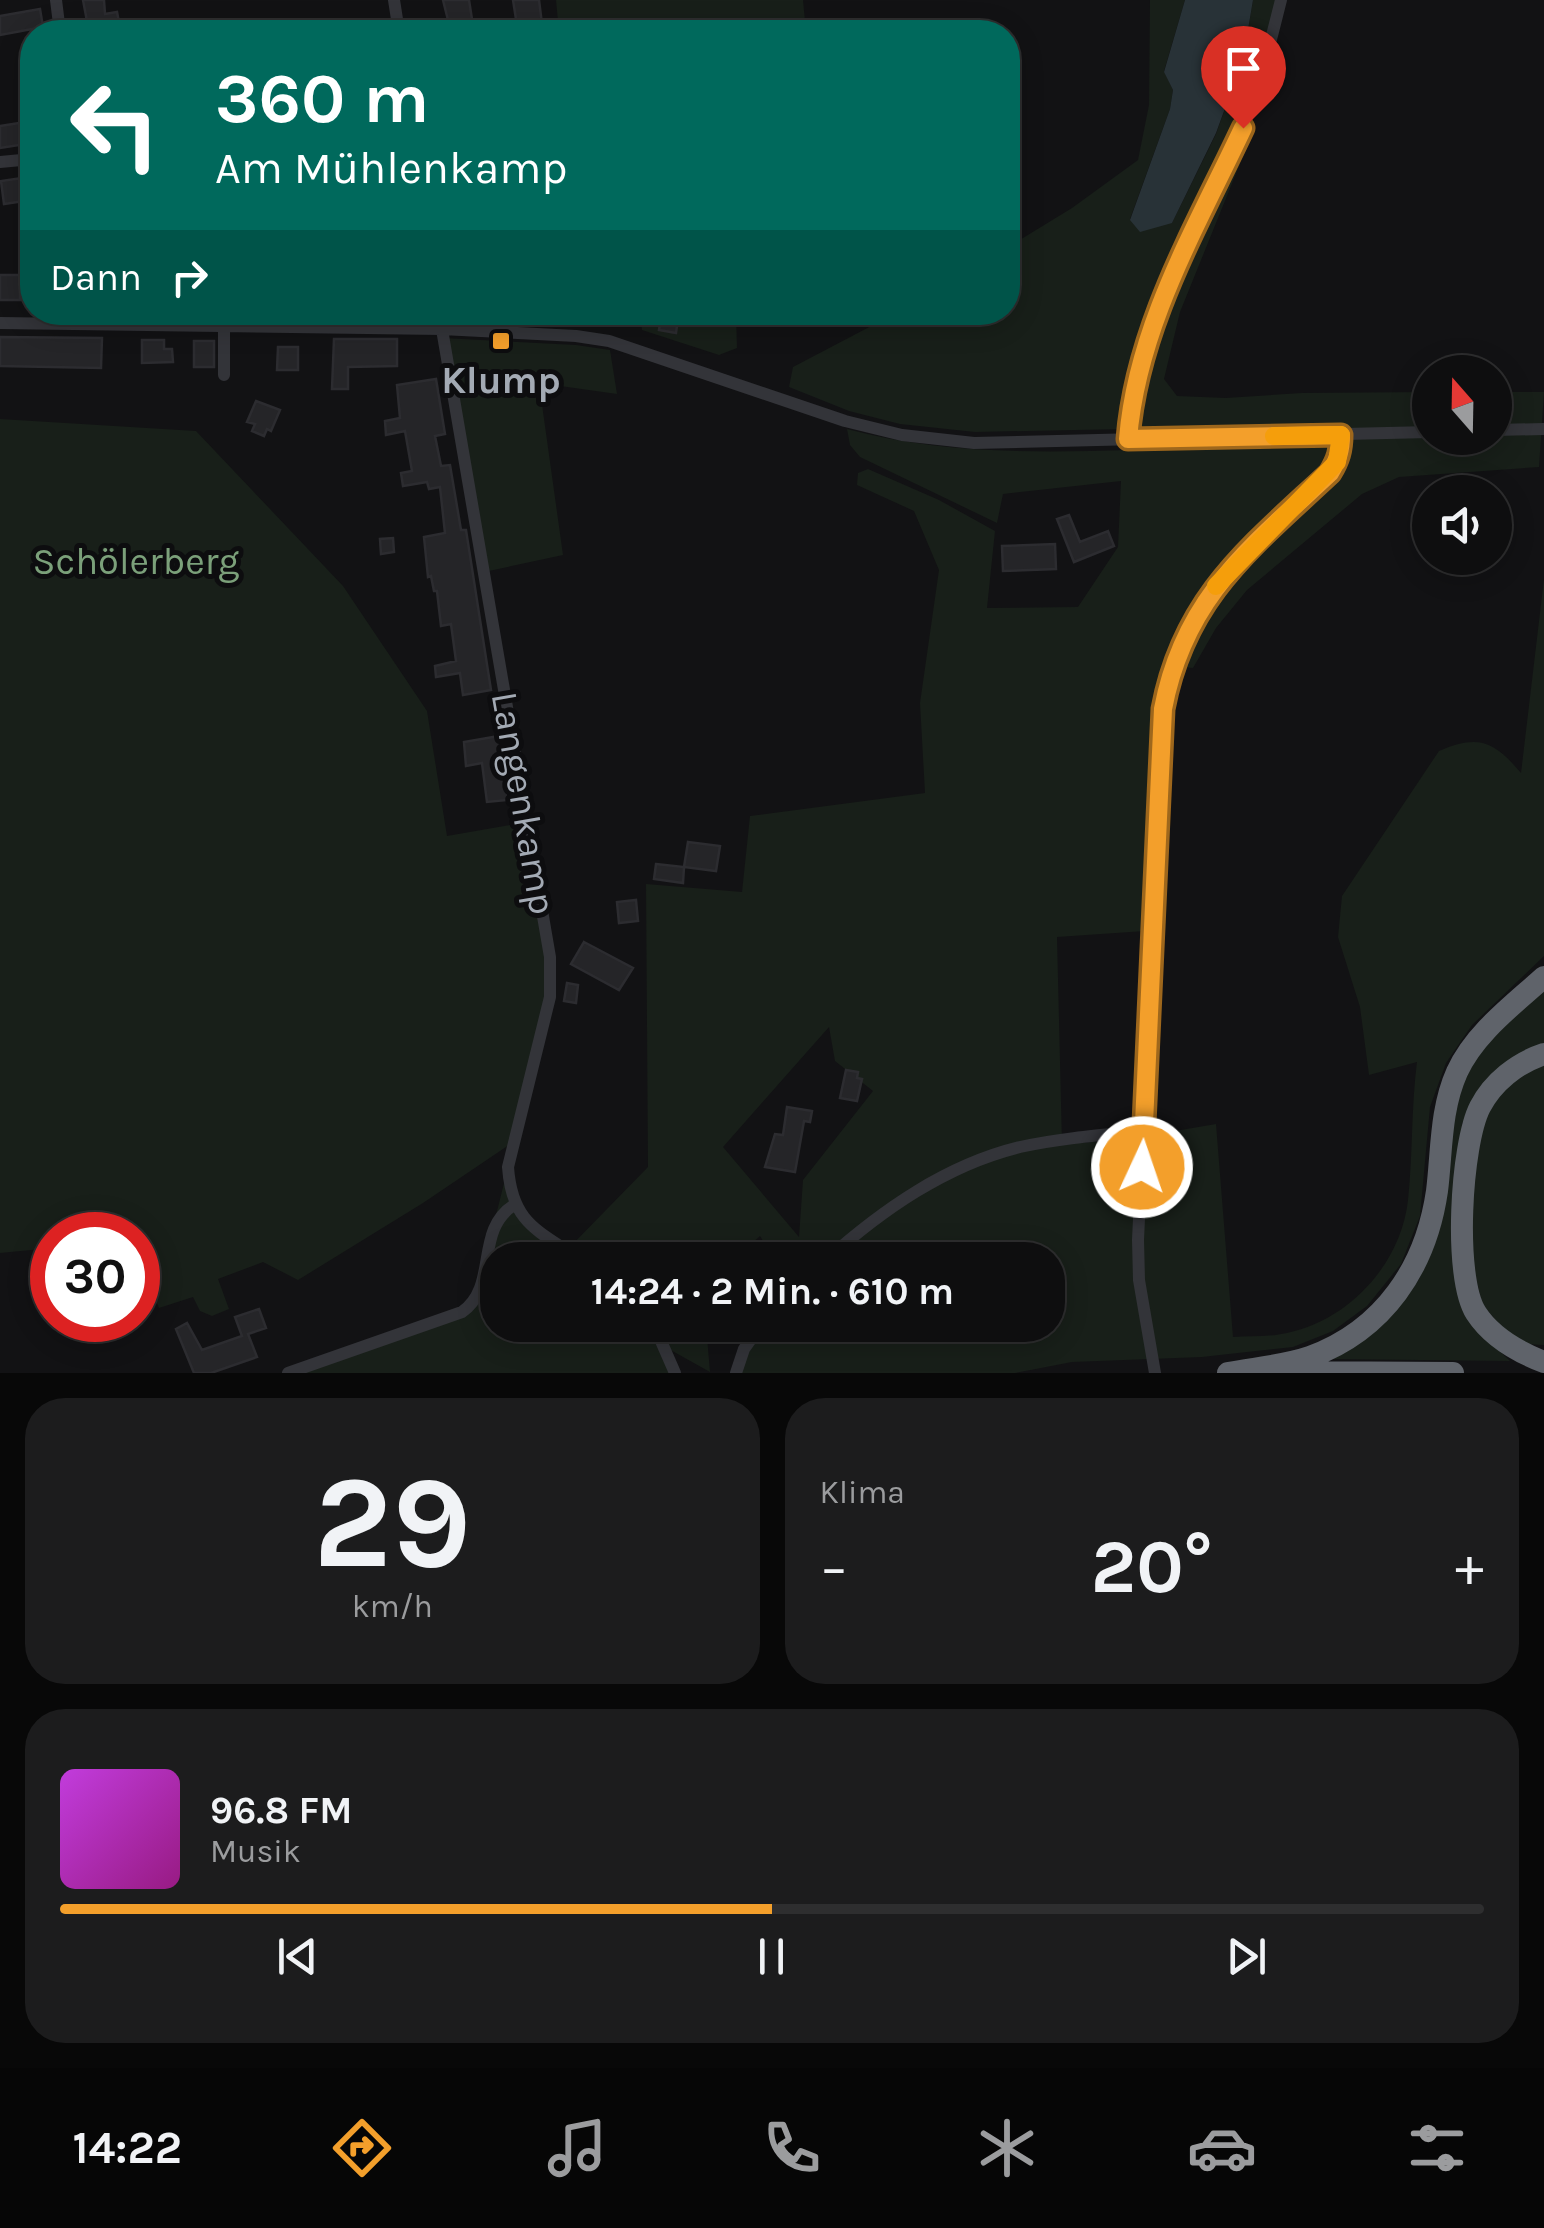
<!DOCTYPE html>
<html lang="de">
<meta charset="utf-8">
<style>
:root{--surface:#0e0e0f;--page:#1c1c1d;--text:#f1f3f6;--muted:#9b9c9e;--line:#2e2e2f;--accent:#f39f2b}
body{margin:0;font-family:Karla,sans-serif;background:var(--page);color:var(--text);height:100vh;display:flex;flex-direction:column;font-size:38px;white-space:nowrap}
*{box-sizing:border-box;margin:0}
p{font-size:32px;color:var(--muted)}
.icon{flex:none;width:55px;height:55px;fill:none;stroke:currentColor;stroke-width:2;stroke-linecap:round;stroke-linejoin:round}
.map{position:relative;height:1373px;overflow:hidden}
.side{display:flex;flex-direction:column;gap:25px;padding:25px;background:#080808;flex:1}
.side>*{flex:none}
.banner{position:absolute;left:20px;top:20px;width:1000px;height:305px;border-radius:40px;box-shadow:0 5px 25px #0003,0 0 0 2px var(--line);background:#00695c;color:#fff;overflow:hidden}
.needle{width:65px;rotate:340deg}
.fabs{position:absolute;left:1412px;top:355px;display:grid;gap:20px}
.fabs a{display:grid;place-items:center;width:100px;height:100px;border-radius:50%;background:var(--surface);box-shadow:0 5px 25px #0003,0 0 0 2px var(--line);font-size:50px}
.speed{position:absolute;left:30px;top:1212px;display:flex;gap:20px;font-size:50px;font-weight:700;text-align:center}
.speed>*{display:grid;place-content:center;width:130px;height:130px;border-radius:50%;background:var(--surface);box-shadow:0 5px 25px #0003,0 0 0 2px var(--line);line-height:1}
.speed .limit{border:15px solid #d22;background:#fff;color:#111}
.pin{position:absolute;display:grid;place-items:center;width:85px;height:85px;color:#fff;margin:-102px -42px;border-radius:50% 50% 50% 0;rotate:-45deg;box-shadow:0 0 10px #0007}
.pin .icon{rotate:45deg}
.me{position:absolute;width:110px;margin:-55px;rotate:3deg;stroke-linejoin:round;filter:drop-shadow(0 0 8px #0008)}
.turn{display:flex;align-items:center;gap:35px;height:210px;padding:0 30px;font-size:45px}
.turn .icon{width:130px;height:130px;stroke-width:2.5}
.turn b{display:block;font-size:70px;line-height:85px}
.then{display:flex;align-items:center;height:95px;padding:0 30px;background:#0003;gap:20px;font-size:38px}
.big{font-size:75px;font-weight:700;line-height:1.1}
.side .tile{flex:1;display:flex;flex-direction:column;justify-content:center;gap:15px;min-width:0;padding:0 35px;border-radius:40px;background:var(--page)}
.side .dial{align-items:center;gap:0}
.dial b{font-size:130px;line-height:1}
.song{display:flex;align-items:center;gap:30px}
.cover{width:120px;height:120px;border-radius:15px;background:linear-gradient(135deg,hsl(290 70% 55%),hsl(310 70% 35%))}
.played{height:10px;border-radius:5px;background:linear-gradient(90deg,var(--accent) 50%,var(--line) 50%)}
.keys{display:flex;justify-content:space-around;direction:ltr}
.heat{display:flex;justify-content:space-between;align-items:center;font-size:55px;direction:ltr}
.side .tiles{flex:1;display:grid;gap:25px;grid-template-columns:1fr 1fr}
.tile:last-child{grid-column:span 2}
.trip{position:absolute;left:480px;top:1242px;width:585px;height:100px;border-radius:40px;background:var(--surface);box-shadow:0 5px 25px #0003,0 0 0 2px var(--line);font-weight:700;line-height:100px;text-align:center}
.tab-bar{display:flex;height:160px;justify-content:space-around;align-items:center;background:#060606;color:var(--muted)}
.tab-bar .icon{width:70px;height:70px}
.tab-bar .selected{color:var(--accent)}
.tab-bar b{font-size:45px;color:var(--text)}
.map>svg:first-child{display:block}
.green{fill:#181f19;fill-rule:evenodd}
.water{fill:#283237}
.building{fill:#252528;stroke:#2c2c30;stroke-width:2.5}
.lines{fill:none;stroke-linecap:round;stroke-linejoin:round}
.street{stroke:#333439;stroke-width:12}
.highway{stroke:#5f636a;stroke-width:22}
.route-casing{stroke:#9e671c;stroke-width:25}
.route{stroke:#f39f2b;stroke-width:18}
.slow{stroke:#f59e0b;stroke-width:18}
.poi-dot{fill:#f39f2b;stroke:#0d0d0f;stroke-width:4}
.labels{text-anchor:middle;stroke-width:10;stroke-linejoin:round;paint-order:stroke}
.poi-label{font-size:38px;font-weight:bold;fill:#a3aab4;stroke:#0d0d0f}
.park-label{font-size:38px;fill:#7ba07a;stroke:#0d0d0f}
.street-label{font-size:38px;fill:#a3aab4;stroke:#0d0d0f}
</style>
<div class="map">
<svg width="1544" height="1373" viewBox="0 0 1544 1373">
<rect width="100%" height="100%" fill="#121214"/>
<path class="green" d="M556 0H803L806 32H559Z
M1150 0H1185L1164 71 1173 90 1170 109 1130 219 1172 223 1216 134 1243 59 1253 0H1281L1244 128 1254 129 1180 312 1164 379 1177 396 1226 398 1302 393 1430 392V438H1495V392H1544L1539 467 1399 477 1362 494 1247 590 1216 628 1193 668 1163 665 1155 709 1145 931 1057 937 1062 1144 1122 1140 1216 1124 1233 1337C1251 1336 1270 1337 1287 1333 1349 1320 1401 1264 1408 1200 1413 1154 1411 1108 1417 1062L1369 1075 1360 1007 1338 937 1342 896 1439 751C1478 734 1494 741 1521 773L1544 579V956L1472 1025 1446 1063 1430 1107 1420 1216 1401 1264 1367 1306 1333 1331 1293 1347 1202 1357 1072 1362 1015 1373H736L761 1325H1048V1260H775L760 1236 734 1260H498V1325H706L710 1372 667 1348 675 1373H288L474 1304 508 1167 514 1205 567 1250 648 1167 646 884 742 892 750 816 925 793 920 703 939 570 914 511 857 485 858 473 868 469 939 500 995 531 987 608 1078 607 1118 547 1121 481 1003 494 997 523 860 457 850 445 847 429C967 461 1087 450 1211 448L1220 427 975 432 900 424 849 411 789 387 793 367 896 313 1008 312V247L1072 208 1138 160 1149 105ZM829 1027 835 1061 873 1091 803 1180 799 1237 723 1147Z
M607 313H736L737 348 719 355 642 330 641 321Z
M443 338 576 345 610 350 617 394 539 383 563 555 484 572Z
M0 419 196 431 343 586 427 711 447 836 527 822 550 997 515 1141 423 1203 298 1280 263 1262 218 1279 229 1309 212 1316 200 1311 193 1297 159 1308 138 1256V1235H52V1248L0 1253Z
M1544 989V1048L1462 1123C1458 1176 1440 1269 1468 1315 1479 1333 1495 1346 1510 1361L1327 1359C1367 1334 1393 1319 1419 1279L1456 1097 1482 1046Z
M1544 1062V1345L1525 1344 1506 1332 1482 1304 1468 1242 1478 1134 1501 1087Z"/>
<path class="water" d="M1185 0H1253L1243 59 1216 133 1172 223 1140 232 1130 220 1170 109 1173 90 1164 72Z"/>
<path class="building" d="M83 0H104L105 14 117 12 121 32H89Z
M443 0H469L474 32H451Z
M513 0H539L543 32H518Z
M40 9 43 27 0 35V16Z
M32 121V143L0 148V126Z
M29 177 31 200 4 204 1 181Z
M0 275H20V300H0Z
M661 317 678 319 676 333 659 330Z
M0 337 102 338 101 368 0 366Z
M334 339H397V366L348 367V389H332Z
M142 340H164V349H172L173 362 142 363Z
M194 341H214V367H194Z
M278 347H298V370H277Z
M436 379 445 434 435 436 441 466 450 465 461 530H466L491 690 463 695 460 673 436 677 435 666 456 661 451 624 441 626 437 591H434L431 576 428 577 424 537 445 533 440 487 429 489 427 482 403 486 401 473 412 471 405 431 386 435 385 421 400 418 397 385Z
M256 401 280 410 271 431 267 429 264 436 252 431 255 424 247 422Z
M1069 515 1080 542 1108 531 1114 546 1074 562 1057 519Z
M393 538 394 552 381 554 380 539Z
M1055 544 1056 569 1003 571 1002 546Z
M499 736 508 800 487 802 482 763 466 766 464 742Z
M688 842 720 846 716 871 684 867Z
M656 864 684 867 683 883 654 879Z
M636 900 638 921 619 923 617 902Z
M584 942 633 968 619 990 571 964Z
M567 983 578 985 576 1003 564 1001Z
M846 1070 858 1072 857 1078 862 1079 857 1101 840 1098Z
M787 1107 812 1111 810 1122 804 1121 795 1172 765 1167 775 1134 783 1135Z
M259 1309 266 1328 248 1334 257 1357 211 1373H194L176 1329 187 1323 202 1350 242 1336 235 1317Z"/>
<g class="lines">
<path class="street" d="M56 0 60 32
M394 0 399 32
M0 162 32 159
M439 312 550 957V997L508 1167C512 1224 538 1230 581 1260
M0 323 442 329 576 336 609 341 845 421 902 435 974 443 1430 432
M224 328V375
M1495 430 1544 429
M1127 439C1137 324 1196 236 1241 132 1259 91 1270 43 1281 0
M826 1260C882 1210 946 1165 1020 1147 1061 1138 1102 1135 1144 1131
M654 1325 675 1373
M288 1373 462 1312C499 1286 474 1230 514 1205
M736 1373 744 1349 761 1325
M1155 1373 1139 1280 1138 1240 1163 709C1184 596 1251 547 1330 473L1337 462 1341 435"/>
<path class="highway" d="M1544 1054C1517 1063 1493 1082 1480 1107 1461 1144 1453 1277 1476 1313 1491 1336 1518 1352 1544 1362
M1286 1372 1453 1373
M1228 1373C1254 1368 1284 1366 1310 1357 1384 1330 1426 1267 1437 1191 1442 1151 1440 1110 1457 1072 1475 1033 1513 1005 1544 977"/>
</g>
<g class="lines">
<defs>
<path id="route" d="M1142 1167 1163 709C1184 597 1251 547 1330 473 1338 460 1341 450 1341 435L1128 439C1137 327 1196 228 1243 128"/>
</defs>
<use href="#route" class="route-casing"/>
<use href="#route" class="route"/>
<path class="slow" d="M1216 586 1337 462 1341 435 1274 436"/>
</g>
<rect class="poi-dot" x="491" y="331" width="20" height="20" rx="5"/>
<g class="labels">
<g class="poi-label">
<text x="501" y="393">Klump</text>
</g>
<g class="park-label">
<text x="136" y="574">Schölerberg</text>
</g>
<g class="street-label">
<text transform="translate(524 803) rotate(80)" y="13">Langenkamp</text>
</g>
</g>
</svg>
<div class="fabs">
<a><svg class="needle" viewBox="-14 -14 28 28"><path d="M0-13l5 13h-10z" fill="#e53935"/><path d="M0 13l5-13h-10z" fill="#9b9c9e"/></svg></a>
<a><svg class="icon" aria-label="sound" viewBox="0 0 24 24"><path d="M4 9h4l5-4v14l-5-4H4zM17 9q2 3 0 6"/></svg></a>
</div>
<div class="speed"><div class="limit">30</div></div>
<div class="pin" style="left:1243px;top:128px;background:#d93025"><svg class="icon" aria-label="arrive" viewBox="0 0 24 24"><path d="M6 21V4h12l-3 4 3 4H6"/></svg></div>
<svg class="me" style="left:1142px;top:1167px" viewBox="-20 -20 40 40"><circle r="17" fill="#f39f2b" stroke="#fff" stroke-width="3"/><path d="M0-11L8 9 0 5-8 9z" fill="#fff"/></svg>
<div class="trip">14:24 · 2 Min. · 610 m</div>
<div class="banner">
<div class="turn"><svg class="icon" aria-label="left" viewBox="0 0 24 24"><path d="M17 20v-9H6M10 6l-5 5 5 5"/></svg><div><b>360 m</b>Am Mühlenkamp</div></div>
<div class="then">Dann<svg class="icon" aria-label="right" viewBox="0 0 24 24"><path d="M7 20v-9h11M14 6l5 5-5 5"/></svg></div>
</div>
</div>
<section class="side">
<div class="tiles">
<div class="tile dial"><b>29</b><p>km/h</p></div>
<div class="tile"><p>Klima</p>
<div class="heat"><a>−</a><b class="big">20°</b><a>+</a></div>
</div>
<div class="tile">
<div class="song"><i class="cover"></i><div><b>96.8 FM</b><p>Musik</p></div></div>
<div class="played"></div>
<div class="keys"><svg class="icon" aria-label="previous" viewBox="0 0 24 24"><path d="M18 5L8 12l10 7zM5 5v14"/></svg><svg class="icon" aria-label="pause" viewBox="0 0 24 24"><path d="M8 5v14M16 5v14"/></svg><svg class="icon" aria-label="next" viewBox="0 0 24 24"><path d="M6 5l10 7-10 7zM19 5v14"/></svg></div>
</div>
</div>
</section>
<nav class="tab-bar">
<b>14:22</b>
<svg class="icon selected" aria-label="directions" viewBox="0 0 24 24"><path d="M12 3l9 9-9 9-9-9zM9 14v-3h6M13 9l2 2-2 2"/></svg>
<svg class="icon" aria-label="music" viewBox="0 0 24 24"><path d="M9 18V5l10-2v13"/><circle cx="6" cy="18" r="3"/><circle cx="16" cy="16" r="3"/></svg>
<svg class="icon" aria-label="phone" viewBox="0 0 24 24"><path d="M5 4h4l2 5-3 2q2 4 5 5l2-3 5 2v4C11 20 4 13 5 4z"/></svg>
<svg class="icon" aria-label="climate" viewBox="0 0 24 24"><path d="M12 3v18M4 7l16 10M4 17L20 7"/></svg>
<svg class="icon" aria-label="car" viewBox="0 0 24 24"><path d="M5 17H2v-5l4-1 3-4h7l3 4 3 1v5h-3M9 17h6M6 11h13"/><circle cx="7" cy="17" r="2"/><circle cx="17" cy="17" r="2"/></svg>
<svg class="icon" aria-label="filters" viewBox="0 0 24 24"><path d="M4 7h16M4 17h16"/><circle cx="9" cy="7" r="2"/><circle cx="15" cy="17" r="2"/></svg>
</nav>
